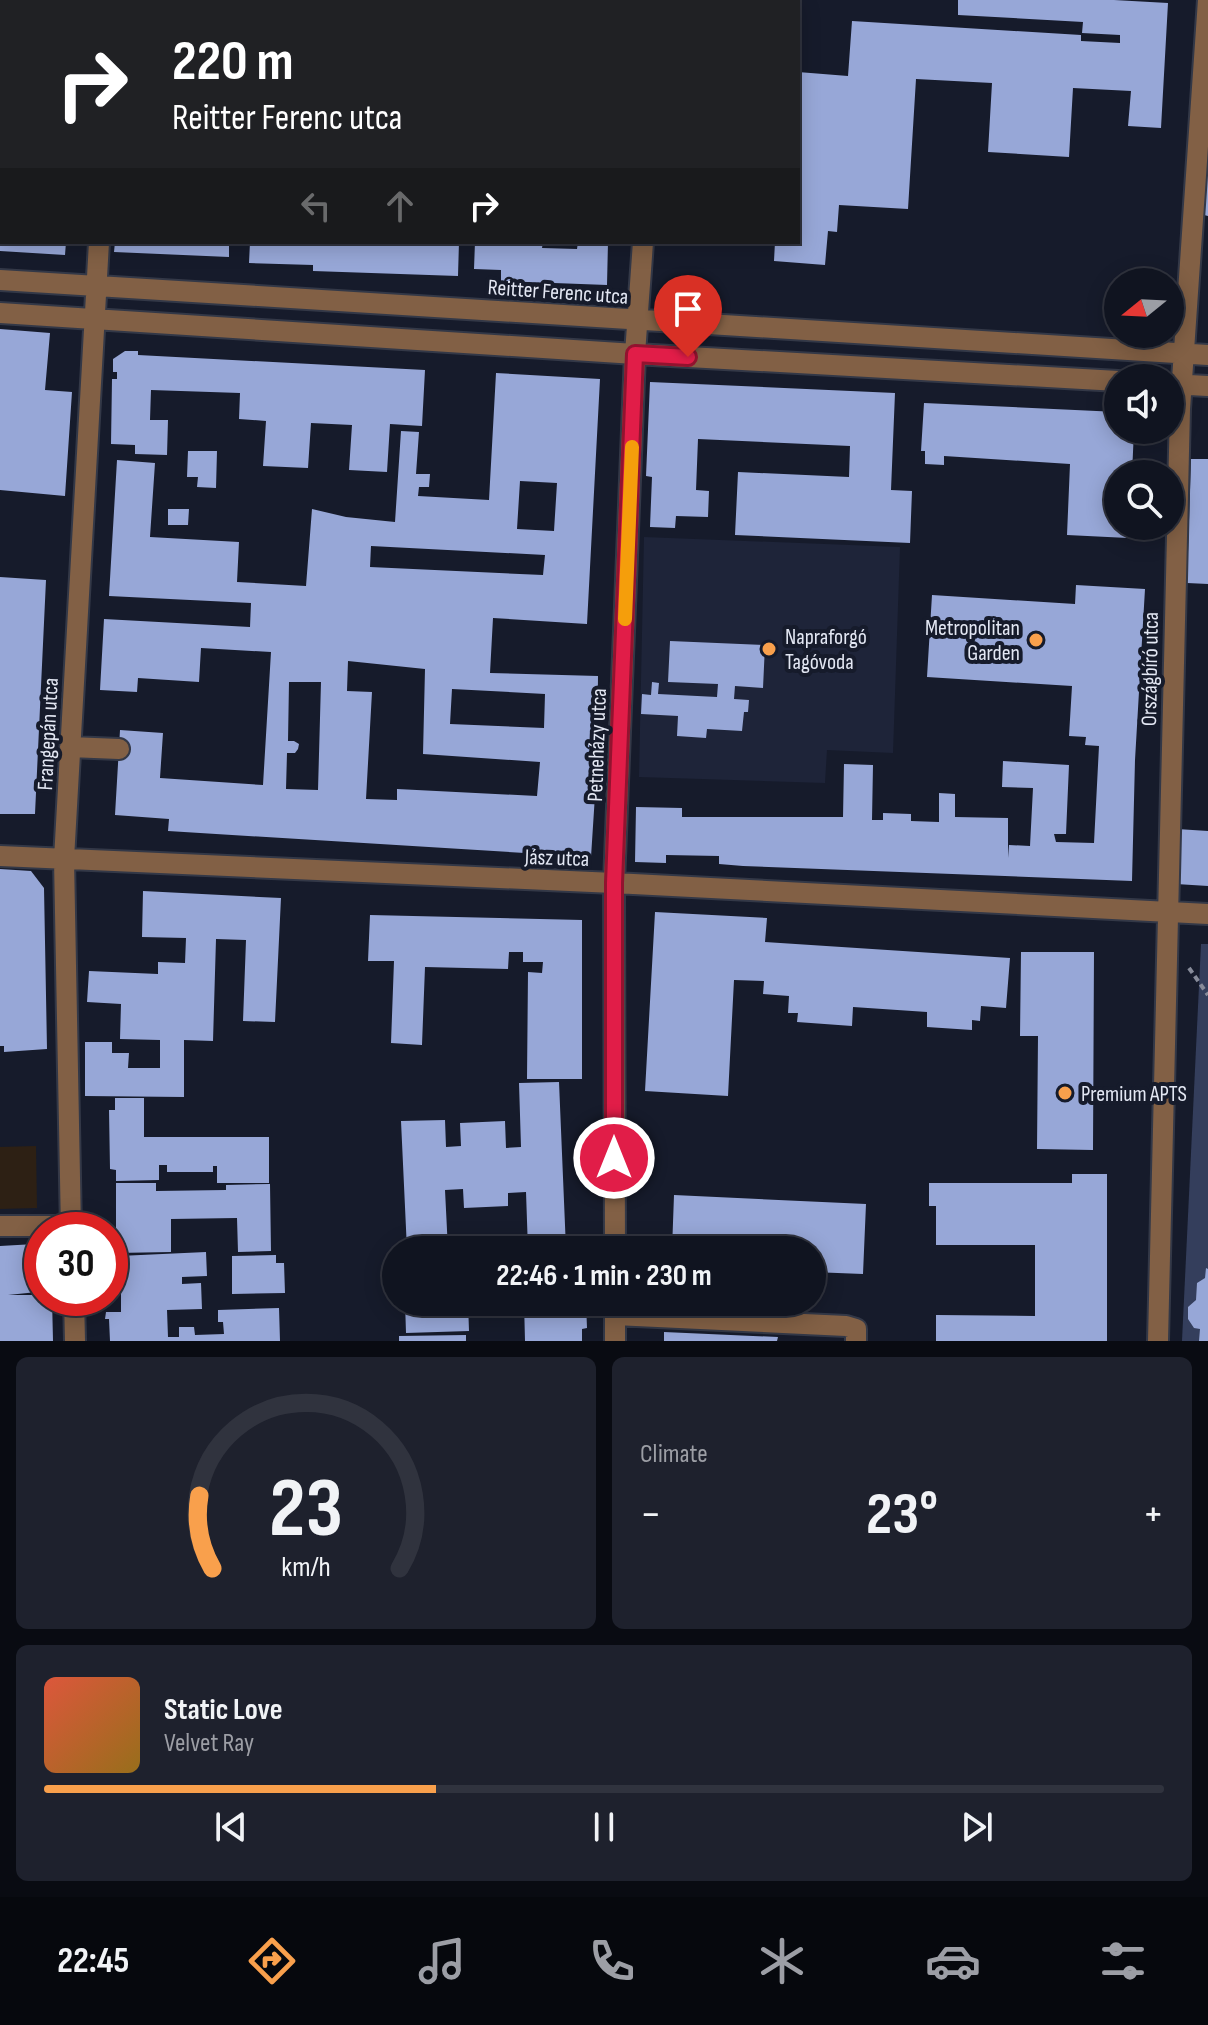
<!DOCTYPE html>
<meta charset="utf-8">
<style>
:root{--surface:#101420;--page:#1e212d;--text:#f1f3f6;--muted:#9c9ea5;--line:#30333e;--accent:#f9a04c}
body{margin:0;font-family:"Sofia Sans Condensed",sans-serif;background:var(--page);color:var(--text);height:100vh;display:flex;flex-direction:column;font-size:30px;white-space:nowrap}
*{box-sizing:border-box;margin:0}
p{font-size:26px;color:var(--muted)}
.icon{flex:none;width:44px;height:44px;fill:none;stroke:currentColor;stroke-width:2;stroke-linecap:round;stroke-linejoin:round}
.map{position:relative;height:1341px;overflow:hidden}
.details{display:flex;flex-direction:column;gap:16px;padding:16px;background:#090b12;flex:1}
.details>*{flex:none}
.hud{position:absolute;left:0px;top:0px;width:800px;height:244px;box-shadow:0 4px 20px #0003,0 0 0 2px var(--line);background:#202124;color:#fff;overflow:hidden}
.needle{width:52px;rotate:252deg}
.buttons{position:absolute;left:1104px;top:268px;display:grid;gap:16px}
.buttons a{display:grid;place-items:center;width:80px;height:80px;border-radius:50%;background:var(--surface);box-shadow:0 4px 20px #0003,0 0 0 2px var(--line);font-size:40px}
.speed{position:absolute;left:24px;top:1212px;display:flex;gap:16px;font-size:40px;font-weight:700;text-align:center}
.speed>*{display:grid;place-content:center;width:104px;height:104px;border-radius:50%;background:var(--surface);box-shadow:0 4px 20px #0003,0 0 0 2px var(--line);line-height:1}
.speed .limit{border:12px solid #d22;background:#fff;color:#111}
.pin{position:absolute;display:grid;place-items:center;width:68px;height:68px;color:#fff;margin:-82px -34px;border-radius:50% 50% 50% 0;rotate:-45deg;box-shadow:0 0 8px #0007}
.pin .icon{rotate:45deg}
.me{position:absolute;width:88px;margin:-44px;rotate:0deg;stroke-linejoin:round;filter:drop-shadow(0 0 6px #0008)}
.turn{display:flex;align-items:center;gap:28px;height:168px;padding:0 40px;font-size:36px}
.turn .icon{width:104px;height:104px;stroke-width:2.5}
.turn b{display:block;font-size:56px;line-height:68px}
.lanes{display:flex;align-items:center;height:76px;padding:0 40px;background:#0003;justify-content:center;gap:40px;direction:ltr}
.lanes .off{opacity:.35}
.big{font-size:60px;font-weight:700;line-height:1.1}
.details .card{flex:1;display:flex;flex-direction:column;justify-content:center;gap:12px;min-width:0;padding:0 28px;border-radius:12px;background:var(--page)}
.details .dial{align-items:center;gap:0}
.dial svg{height:208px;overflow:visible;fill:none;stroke:var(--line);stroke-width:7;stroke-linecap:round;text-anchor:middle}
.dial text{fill:var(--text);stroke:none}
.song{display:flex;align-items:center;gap:24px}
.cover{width:96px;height:96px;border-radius:12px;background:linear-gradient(135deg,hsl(10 70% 55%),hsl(40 70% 35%))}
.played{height:8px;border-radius:4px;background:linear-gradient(90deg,var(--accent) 35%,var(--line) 35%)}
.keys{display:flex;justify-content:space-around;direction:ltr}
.heat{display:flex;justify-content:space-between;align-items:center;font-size:44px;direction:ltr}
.details .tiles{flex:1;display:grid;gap:16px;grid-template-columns:1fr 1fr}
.card:last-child{grid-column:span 2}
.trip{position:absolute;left:382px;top:1236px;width:444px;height:80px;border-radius:40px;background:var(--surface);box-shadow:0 4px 20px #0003,0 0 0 2px var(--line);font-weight:700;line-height:80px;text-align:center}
.menu{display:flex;height:128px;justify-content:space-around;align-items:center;background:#06080d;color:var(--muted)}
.menu .icon{width:56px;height:56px}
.menu .active{color:var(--accent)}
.menu b{font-size:36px;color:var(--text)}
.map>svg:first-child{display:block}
.industrial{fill:#2d2014}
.built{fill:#1e2439}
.green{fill:#343e5c}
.building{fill:#97a7d7;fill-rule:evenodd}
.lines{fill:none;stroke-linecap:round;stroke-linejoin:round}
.minor-casing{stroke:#333847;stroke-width:24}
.path{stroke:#878b99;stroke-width:4;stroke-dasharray:6 4;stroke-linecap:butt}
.minor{stroke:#826045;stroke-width:20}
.route-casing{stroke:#92132f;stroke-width:20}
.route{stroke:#e11d48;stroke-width:14}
.slow{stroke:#f59e0b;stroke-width:14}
.poi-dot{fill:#f9a04c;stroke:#161b2b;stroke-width:3}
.labels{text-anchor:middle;stroke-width:8;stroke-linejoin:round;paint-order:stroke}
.street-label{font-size:22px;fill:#e3e7f3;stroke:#161b2b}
.poi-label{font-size:22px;fill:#e3e7f3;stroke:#161b2b;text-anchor:start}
</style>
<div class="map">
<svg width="1208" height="1341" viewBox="0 0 1208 1341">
<rect width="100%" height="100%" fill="#161b2b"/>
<path class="industrial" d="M36 1146 37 1208 0 1209V1147Z"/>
<path class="built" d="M644 537 900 547 893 753 827 750 825 783 639 777Z"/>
<path class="green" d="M1201 944H1208V1341H1182Z"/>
<path class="building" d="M958 0H1114L1168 3 1161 128 1128 126 1131 91 1073 88 1069 157 988 152 992 83 916 79 908 209 839 205 837 232 828 231 825 265 774 261 775 242H798V72L848 76 852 21 1081 35V41L1120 43V35L1082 33 1083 22 958 15Z
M1206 176H1208V216L1204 215Z
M0 242H66L65 255 0 251Z
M115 242H229V257L114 252Z
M250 242H459L458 276 313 271V265L249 263Z
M475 242H543L542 248 577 249 578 242H608L607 285 501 281V270L474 269Z
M0 329 50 333 45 390 72 392 65 496 0 490Z
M125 351H138V355L425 370 422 426 390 424 387 472 349 470 352 425 311 423 308 468 263 466 266 421 239 419 240 393 151 390 150 420H168L167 455 135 454V445L111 444 112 379H117V372H113V359Z
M496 373 600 379 587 624 493 618 490 673 598 676 597 764 591 857 168 831 169 819 115 815 120 730 163 733 160 778 263 785 271 652 201 648 199 682 138 678 137 692 100 690 104 619 250 627 251 603 109 596 117 460 155 463 150 537 239 542 237 582 306 586 312 509 346 517 395 522 401 431 419 432 416 474H430L429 487H419L418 496 489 500ZM520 481 557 483 554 531 517 529ZM371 546 545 555 543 575 370 567ZM348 661 425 669 423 754 540 762 537 796 397 789V800L366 799 372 692 347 691ZM289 682H321L318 790 286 789 287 753H295L298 749 299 744 294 741H288ZM452 689 545 694 544 728 450 724Z
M650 382 895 393 891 490 912 491 910 543 735 535 738 472 849 477 850 446 698 439 696 490 709 491 708 517 676 516 675 528 650 527 652 477 646 476Z
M924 403 1118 412V430H1134L1132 474H1118V526H1129L1128 538 1067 535 1070 464 944 456V465L925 464V451H921Z
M188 451H217L216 488 197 487 198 477H187Z
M1191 459H1208V584L1187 583Z
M168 509H189L188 525H168Z
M0 577 46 580 35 814H0Z
M1076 585 1145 589 1135 760 1132 881 743 866 719 864V856L666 855V863L635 862 636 807 682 808V817H843L844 764 873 765 872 820H883V813L911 814V821L939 822V793L955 794V817L1008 818V858L1009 845 1030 846 1033 788 1002 787 1003 761 1069 765 1066 834H1054L1056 842 1094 843 1099 746 1085 745 1086 737 1069 736 1072 686 927 677 932 595 1075 604Z
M670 641 765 645 763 688 735 686 734 699 749 700 748 712H744L742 731 707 729 706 738 677 736 678 716 641 714 642 694 651 695 652 682 659 683 658 694 717 697 718 684 668 682Z
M1177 829 1208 831V886L1176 884Z
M0 869 31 871 44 888 47 1049 4 1052V1046H0Z
M143 891 281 898 275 1022 243 1021 246 940 216 939 213 1041 184 1040V1097L85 1096V1042H112V1053H129L128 1068H160V1040L120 1039 121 1004 87 1002 89 971 158 974V962L185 963 186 938 142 937Z
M655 912 767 918 765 942 1010 958 1006 1008 981 1006 980 1021 972 1020V1030L927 1027V1012L853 1007 852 1026 797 1022 798 1013H788L789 996 763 994 764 981 734 980 728 1096 645 1091Z
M370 915 582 920V1079H527L528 972 542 973 543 962H523V952H509L508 969 425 967 422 1045 391 1043 394 961H368Z
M1021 952H1094L1093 1150 1037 1149 1038 1036H1020Z
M559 1082 566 1249 528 1250 526 1192 508 1193V1206L464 1208 463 1189 445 1190 448 1250H407L401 1121 445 1120 446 1147 461 1146 460 1123 505 1121 506 1148 521 1147 519 1083Z
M115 1098H144V1137H269V1183H217V1166H213V1172H167V1165H159V1180L116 1181V1170L110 1169 109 1110H115Z
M1072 1174H1107V1341H936V1315L1035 1316V1245H936V1206H929V1183H1072Z
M116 1183H156V1191L226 1190V1185L270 1184 271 1251 238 1252 237 1218 171 1219V1252L116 1253Z
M674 1195 866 1204 863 1274 812 1272V1250H672Z
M35 1244 37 1292 8 1295H42V1298H52L53 1341H0V1246Z
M206 1252 207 1276 182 1277V1284L201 1283 202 1309 167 1310 168 1337H179V1327H194L195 1335 224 1334 223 1322H218V1310L279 1308 280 1341H110L109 1319H105L106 1312H121V1290H115L114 1267H119V1256Z
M276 1255V1263H284L285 1293 232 1294V1256Z
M1206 1268 1208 1269V1341H1199L1200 1329 1194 1328 1188 1319V1307L1196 1300 1197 1283 1205 1278Z
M405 1302H468L469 1331 406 1333Z
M524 1302H586L587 1328 582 1329V1341H525Z
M664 1332 778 1337 777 1341H664Z
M466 1335V1341H399V1336Z"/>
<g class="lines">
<defs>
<path id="minor" d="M117 2V0
M663 2V0
M0 280 1208 355
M0 313 635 354 1118 381
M1170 384 1208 386
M70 747 119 749
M0 856 614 883 1208 914
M0 1226H71
M71 1230 64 859 99 242
M615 1250 614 883 635 354 643 242
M74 1298 75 1341
M615 1305V1341
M615 1315 846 1326 856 1329V1341
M1158 1341 1180 409 1208 0"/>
</defs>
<use href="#minor" class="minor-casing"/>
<path class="path" d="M1189 968 1208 995"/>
<use href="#minor" class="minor"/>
</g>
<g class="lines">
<defs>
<path id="route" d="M614 1158V883L635 354 688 357"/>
</defs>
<use href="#route" class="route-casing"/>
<use href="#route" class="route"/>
<path class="slow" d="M625 619 632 447"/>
</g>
<g class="poi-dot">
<circle cx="1036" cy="640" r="8"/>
<circle cx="769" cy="649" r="8"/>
<circle cx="1065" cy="1093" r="8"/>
</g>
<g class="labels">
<g class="street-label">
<text transform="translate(558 291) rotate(4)" y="8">Reitter Ferenc utca</text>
<text transform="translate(1149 669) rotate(-89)" y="8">Országbíró utca</text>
<text transform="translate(47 734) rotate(-87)" y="8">Frangepán utca</text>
<text transform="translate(596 745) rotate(-88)" y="8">Petneházy utca</text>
<text transform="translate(557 857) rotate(2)" y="8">Jász utca</text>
</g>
<g class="poi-label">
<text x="1020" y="635" text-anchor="end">Metropolitan<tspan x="1020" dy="25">Garden</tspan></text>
<text x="785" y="644">Napraforgó<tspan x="785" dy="25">Tagóvoda</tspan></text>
<text x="1081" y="1101">Premium APTS</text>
</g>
</g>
</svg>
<div class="buttons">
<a><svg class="needle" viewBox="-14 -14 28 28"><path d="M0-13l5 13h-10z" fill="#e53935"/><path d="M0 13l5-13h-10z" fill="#9c9ea5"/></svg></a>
<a><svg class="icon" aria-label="sound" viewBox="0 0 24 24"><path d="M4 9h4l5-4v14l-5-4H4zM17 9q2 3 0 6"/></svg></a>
<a><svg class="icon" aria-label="search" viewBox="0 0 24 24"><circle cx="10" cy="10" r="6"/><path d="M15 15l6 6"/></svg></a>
</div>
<div class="speed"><div class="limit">30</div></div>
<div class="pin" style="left:688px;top:357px;background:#d93025"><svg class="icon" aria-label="arrive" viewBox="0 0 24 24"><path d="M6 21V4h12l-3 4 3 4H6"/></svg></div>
<svg class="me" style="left:614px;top:1158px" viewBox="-20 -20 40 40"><circle r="17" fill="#e11d48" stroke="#fff" stroke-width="3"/><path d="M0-11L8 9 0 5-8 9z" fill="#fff"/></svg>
<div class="trip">22:46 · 1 min · 230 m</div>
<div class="hud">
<div class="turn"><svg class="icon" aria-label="right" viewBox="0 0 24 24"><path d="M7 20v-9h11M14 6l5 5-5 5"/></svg><div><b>220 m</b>Reitter Ferenc utca</div></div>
<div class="lanes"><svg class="icon off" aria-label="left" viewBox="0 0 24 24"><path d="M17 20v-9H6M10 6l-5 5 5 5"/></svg><svg class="icon off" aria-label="ahead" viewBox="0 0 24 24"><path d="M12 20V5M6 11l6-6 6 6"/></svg><svg class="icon" aria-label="right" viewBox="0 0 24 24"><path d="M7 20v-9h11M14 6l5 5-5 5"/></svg></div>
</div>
</div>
<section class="details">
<div class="tiles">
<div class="card dial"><svg viewBox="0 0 100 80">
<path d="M14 69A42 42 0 1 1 86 69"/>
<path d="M14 69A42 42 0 0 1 9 41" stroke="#f9a04c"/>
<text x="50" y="56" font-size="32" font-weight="700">23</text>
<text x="50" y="72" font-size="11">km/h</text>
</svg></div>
<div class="card"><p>Climate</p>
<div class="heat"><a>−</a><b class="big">23°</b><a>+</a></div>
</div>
<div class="card">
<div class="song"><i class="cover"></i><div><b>Static Love</b><p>Velvet Ray</p></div></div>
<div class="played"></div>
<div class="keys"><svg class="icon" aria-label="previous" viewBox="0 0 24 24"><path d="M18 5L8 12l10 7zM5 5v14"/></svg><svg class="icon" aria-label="pause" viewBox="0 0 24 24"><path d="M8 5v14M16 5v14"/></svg><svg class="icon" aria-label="next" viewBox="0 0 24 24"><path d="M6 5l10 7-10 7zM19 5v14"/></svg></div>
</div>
</div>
</section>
<nav class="menu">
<b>22:45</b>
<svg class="icon active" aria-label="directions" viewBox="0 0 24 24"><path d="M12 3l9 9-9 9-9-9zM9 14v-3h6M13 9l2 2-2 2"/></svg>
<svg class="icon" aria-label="music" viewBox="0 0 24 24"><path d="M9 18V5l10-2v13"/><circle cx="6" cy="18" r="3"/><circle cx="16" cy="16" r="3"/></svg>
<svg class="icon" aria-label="phone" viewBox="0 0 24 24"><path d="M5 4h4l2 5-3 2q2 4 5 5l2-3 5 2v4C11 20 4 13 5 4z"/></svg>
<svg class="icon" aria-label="climate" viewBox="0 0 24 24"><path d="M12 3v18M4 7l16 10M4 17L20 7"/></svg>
<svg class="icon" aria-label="car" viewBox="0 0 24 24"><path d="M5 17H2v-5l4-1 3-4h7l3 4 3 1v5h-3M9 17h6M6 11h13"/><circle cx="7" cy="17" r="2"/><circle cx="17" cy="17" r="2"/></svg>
<svg class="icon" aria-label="filters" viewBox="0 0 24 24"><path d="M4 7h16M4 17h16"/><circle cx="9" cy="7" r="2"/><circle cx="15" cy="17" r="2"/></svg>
</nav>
